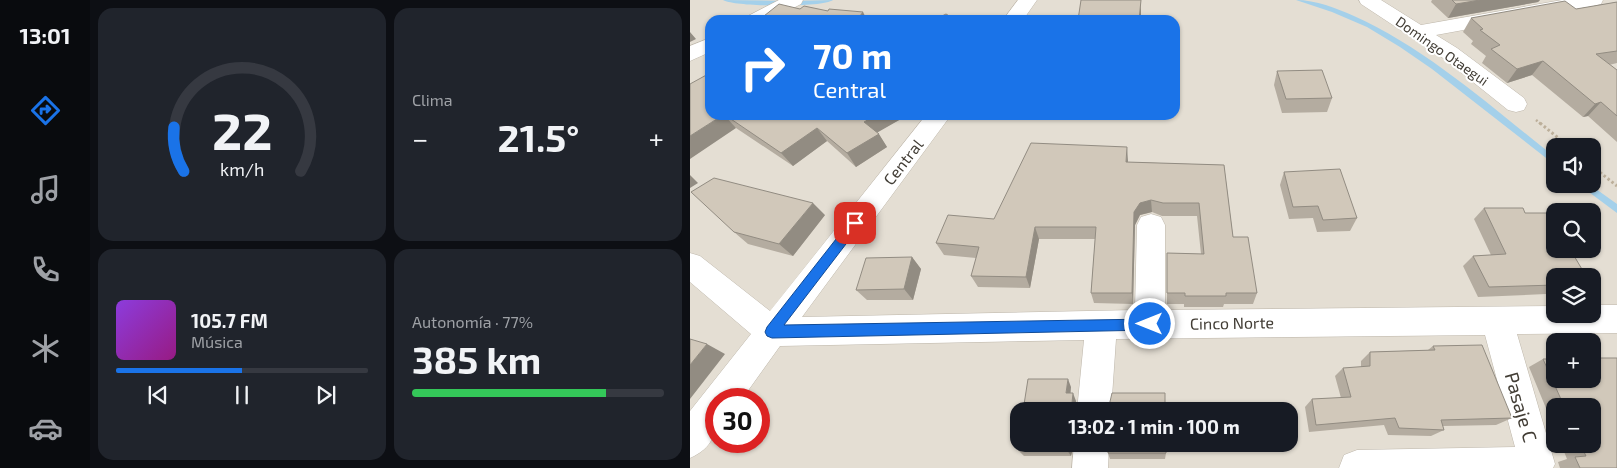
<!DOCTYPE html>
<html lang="es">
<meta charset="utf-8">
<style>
:root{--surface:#171b24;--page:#20242c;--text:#f1f3f6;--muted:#9ea1a6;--line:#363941;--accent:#1a73e8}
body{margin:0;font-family:"Exo 2",sans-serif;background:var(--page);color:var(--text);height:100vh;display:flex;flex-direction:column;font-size:19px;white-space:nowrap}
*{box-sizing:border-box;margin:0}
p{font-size:16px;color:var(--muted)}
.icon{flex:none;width:28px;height:28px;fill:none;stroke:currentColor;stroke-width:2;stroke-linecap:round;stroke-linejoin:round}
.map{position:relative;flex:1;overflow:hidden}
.side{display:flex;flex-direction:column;gap:8px;padding:8px;background:#0d0f14;width:600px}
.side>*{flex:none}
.hud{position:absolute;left:15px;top:15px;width:475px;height:105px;border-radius:15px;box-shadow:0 1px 4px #0004;background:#1a73e8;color:#fff;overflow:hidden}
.fabs{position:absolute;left:856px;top:138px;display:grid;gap:10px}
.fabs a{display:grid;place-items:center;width:55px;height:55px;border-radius:10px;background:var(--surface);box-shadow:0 1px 4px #0004;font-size:25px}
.speed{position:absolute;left:15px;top:388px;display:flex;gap:10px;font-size:25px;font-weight:700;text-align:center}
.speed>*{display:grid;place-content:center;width:65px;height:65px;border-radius:50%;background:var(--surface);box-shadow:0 1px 4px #0004;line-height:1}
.speed .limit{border:8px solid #d22;background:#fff;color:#111}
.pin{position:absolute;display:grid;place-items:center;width:42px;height:42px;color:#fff;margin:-21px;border-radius:10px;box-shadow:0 2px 8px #0006}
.me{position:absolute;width:55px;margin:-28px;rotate:270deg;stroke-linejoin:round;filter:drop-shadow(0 0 4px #0008)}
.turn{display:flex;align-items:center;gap:18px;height:105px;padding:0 25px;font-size:22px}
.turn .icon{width:65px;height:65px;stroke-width:2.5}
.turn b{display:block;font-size:35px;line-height:42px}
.big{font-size:38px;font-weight:700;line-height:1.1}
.side .tile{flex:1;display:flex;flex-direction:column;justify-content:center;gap:8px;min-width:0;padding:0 18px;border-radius:15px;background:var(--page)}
.side .dial{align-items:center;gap:0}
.dial svg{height:130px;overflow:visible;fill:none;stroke:var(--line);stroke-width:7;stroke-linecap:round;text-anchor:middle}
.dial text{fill:var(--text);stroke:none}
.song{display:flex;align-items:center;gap:15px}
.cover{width:60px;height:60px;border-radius:8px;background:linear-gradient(135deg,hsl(270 70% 55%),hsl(310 70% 35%))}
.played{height:5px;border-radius:2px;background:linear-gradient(90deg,var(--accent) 50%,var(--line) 50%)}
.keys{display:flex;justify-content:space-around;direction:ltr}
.heat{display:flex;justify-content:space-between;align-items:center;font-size:28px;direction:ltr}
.charge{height:8px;border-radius:4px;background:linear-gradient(90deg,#34c759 77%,var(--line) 0)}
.side .tiles{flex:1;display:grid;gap:8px;grid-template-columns:repeat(2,1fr)}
.trip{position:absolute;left:320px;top:402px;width:288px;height:50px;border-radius:15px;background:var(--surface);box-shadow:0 1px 4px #0004;font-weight:700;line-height:50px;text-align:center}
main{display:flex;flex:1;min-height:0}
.menu{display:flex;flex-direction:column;width:90px;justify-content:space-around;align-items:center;background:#090b0e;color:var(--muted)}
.menu .icon{width:35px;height:35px}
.menu .on{color:var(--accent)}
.menu b{font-size:22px;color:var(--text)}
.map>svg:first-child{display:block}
.residential{fill:#e4ded3;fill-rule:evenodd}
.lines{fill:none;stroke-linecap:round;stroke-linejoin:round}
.stream{fill:#a4d0ea;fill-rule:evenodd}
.street-casing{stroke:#beb7ab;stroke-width:1}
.path-far1{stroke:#bcaf9a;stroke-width:2.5;stroke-dasharray:2 2;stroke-linecap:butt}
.path{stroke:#bcaf9a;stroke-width:3;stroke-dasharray:2.5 2.5;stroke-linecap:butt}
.street{fill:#fff;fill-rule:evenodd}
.wall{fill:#b4aca0}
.shaded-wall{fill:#928c82}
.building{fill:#d1c8ba;stroke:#928c82}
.route{fill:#1a73e8;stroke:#114b97}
.labels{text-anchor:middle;stroke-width:4;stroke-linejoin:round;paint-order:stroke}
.far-street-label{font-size:14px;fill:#423d35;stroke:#fff}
.street-label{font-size:16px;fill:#423d35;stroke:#fff}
.near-street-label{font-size:19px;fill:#423d35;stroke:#fff}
</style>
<main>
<nav class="menu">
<b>13:01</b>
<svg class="icon on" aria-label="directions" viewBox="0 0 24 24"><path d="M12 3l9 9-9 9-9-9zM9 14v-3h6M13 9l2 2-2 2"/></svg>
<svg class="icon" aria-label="music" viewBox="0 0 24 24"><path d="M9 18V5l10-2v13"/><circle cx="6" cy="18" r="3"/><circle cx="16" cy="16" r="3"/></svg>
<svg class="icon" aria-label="phone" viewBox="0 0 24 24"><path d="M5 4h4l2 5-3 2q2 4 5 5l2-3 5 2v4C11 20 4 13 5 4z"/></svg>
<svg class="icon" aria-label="climate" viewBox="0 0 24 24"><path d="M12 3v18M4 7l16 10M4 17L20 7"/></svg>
<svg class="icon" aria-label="car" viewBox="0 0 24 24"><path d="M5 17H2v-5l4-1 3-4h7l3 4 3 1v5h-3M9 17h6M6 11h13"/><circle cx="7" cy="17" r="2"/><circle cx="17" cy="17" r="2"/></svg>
</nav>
<section class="side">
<div class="tiles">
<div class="tile dial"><svg viewBox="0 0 100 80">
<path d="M14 69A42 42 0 1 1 86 69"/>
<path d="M14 69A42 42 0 0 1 8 42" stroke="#1a73e8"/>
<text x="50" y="56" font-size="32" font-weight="700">22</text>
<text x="50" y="72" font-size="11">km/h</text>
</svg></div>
<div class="tile"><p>Clima</p>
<div class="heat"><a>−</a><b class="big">21.5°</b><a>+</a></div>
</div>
<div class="tile">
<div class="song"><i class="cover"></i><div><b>105.7 FM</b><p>Música</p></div></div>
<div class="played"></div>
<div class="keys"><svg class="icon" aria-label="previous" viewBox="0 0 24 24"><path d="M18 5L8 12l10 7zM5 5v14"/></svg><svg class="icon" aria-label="pause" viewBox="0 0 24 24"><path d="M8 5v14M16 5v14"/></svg><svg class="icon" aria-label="next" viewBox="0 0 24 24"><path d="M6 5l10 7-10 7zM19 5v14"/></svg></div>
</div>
<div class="tile"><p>Autonomía · 77%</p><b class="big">385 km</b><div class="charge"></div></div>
</div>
</section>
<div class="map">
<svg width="927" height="468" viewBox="0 0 927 468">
<rect width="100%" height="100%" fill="#f1ede4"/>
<path class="residential" d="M0 0H927V468H0ZM20 20H485V115H20ZM865 146H902V184H865ZM865 211H902V249H865ZM865 276H902V314H865ZM865 341H902V379H865ZM26 399H69V441H26ZM865 406H902V444H865ZM329 411H599V444H329Z"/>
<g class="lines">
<path class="stream" d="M33 0 102 1 143 0C132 8 44 7 33 0Z
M606 0C626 0 646 8 664 16 739 50 801 107 865 157V165L742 69 710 47 677 27 642 12Z
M888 184H899L927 204V213Z"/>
<defs>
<path id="street" d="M89 0H113L111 4 80 20H55L58 16Z
M328 0H347L333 20H313Z
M669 0H691L731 25 872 0H913L911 4 904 6 746 35 767 48 834 98 837 104 834 110 826 112 818 110 753 58 671 4Z
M20 38V52L0 61V46Z
M236 115H261L112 317 445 310 447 225 451 217 461 214 471 217 475 225V310L865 306V314H902V305H927V333L827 334 865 464 863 468H649L654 455 667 450 825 447 795 335 426 339 421 411H387L394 340 90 346 52 399H26C26 426 29 445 0 458V411L61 334 0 282V253L10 256 80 311Z
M384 444H419L418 468H382Z"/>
</defs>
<use href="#street" class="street-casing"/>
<path class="path-far1" d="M846 120 852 125"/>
<path class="path" d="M850 123 878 146
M902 166 927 186"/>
<use href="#street" class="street"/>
</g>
<path class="wall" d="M742 0H850L848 2 758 18 741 2Z
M927 2V63L919 65 927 70V142L898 116 893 117 842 75 817 83 792 63 796 56 781 44 783 41 773 32 781 18 886 9Z
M587 71 642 98 637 112 592 113 584 85Z
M20 115H218L187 132 197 147 166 167 137 141 103 166 46 128Z
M438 162 534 165 543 237 567 293 563 304H534L533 307H494V304H477V253L511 254 507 216H472L462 212 450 215 445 225 443 304 404 303 401 293 405 239H349L340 288 288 287 281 276 286 258 254 255 246 243 304 219Z
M594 172 667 218 660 231 627 232 623 218 599 219 590 185Z
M794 208 865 276V303H860L856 294 788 297 773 266 783 256 801 255 784 219Z
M135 215 103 256 58 244 44 232Z
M222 257 231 269 223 300H177L166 290Z
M743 346 822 418 806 425 753 426 754 430 741 436 698 435 694 425 619 432 615 407 622 399 651 398 645 376 653 368 671 367V361L680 352 738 350Z
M902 358H927V468H870L868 462 877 459 871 444H902V406H865V430L839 367 853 359H865V379H902Z
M384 444 381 456H334L328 450Z
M418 453H476L475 459H420Z"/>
<path class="shaded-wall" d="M451 0V20H449Z
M790 0H850L848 2 758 18 766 4Z
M173 12 177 20H167Z
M0 32 6 39 0 42Z
M853 61 842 75 817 83 827 69Z
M911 102 898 116 893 117 905 104Z
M33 115H34L46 128 0 159V136Z
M186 115H218L183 135 174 122Z
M127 128 137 141 103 166 91 153Z
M189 134 197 147 166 167 157 153Z
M437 147 438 161 436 175V162Z
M0 175 8 183 0 188Z
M461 200 462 212 450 215 445 225 443 304 442 293 444 212 450 203Z
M123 203 135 215 103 256 89 244Z
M345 227 349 239 340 288 336 277Z
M222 257 231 269 223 300 214 289Z
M17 344 35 354 0 399V365Z
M378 379 381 387 380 401 376 393Z
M383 393 386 401 385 411 382 403Z
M379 444H384L381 456 377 450Z"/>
<path class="building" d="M391 0H451L449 20H388Z
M762 0H790L766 4Z
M875 1 886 9 927 2V51L906 54 927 70V116L911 102 905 104 853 61 827 69 801 49 810 45 790 30 793 29 781 18Z
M89 4 110 9 114 6 138 11 139 9 173 12 167 20H69Z
M256 14 266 20H244Z
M632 70 642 98 596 99 587 71Z
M20 73V115H33L0 136V84Z
M35 115H186L174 122 189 134 157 153 127 128 91 153Z
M341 143 437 147 436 162 534 165 543 237H558L567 293H536V296H495V293H477V253L514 254 509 203H473L461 200 450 203 444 212 442 293H401L406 227H345L336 277 281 276 289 247 246 243 258 215 304 219Z
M650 169 667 218 633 220 628 206 603 207 594 172Z
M24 178 123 203 89 244 44 232 1 192Z
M794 208H833L835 213H858L865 224V249H880L896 276H865V285L799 287 783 256 816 254Z
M222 257 214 289 166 290 176 258Z
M0 339 17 344 0 365Z
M792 345 822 418 751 420 754 430 709 428 705 418 626 425 622 399 661 397 653 368 680 366V352L745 350 743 346Z
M902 358H927V468H890L885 457 896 456 890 444H902V406H874L853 359H865V379H902Z
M338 379H378L376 393H383L382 403 384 406H419L422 393H475V411H333Z
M329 443V444H379L377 450H328Z
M419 444H476V453H418Z"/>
<path class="route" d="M165 219 169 220 171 223 169 227 94 325 460 319 464 320 466 324 464 329 460 330 82 338 77 336 75 332 77 327 161 220Z"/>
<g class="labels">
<g class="far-street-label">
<text transform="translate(752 51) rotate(35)" y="5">Domingo Otaegui</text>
</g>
<g class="street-label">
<text transform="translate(213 162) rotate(-52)" y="6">Central</text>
<text transform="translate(542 323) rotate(-1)" y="6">Cinco Norte</text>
</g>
<g class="near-street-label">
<text transform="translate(831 407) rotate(74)" y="7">Pasaje C</text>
</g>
</g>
</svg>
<div class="fabs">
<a><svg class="icon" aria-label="sound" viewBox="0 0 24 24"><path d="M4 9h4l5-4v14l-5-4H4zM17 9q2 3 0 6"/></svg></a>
<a><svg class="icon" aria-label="search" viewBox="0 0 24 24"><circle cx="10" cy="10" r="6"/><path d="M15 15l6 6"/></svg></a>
<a><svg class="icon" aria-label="layers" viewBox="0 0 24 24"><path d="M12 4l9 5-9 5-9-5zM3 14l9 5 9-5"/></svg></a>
<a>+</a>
<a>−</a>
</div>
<div class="speed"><div class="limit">30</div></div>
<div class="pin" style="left:165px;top:223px;background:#d93025"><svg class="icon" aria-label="arrive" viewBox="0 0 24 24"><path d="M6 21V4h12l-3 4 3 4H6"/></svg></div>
<svg class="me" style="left:460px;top:324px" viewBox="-20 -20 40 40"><circle r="17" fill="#1a73e8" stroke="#fff" stroke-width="3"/><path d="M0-11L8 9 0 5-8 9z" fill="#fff"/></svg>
<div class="trip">13:02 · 1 min · 100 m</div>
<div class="hud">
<div class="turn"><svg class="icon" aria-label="right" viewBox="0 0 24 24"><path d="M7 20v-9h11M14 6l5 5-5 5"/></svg><div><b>70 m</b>Central</div></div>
</div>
</div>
</main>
